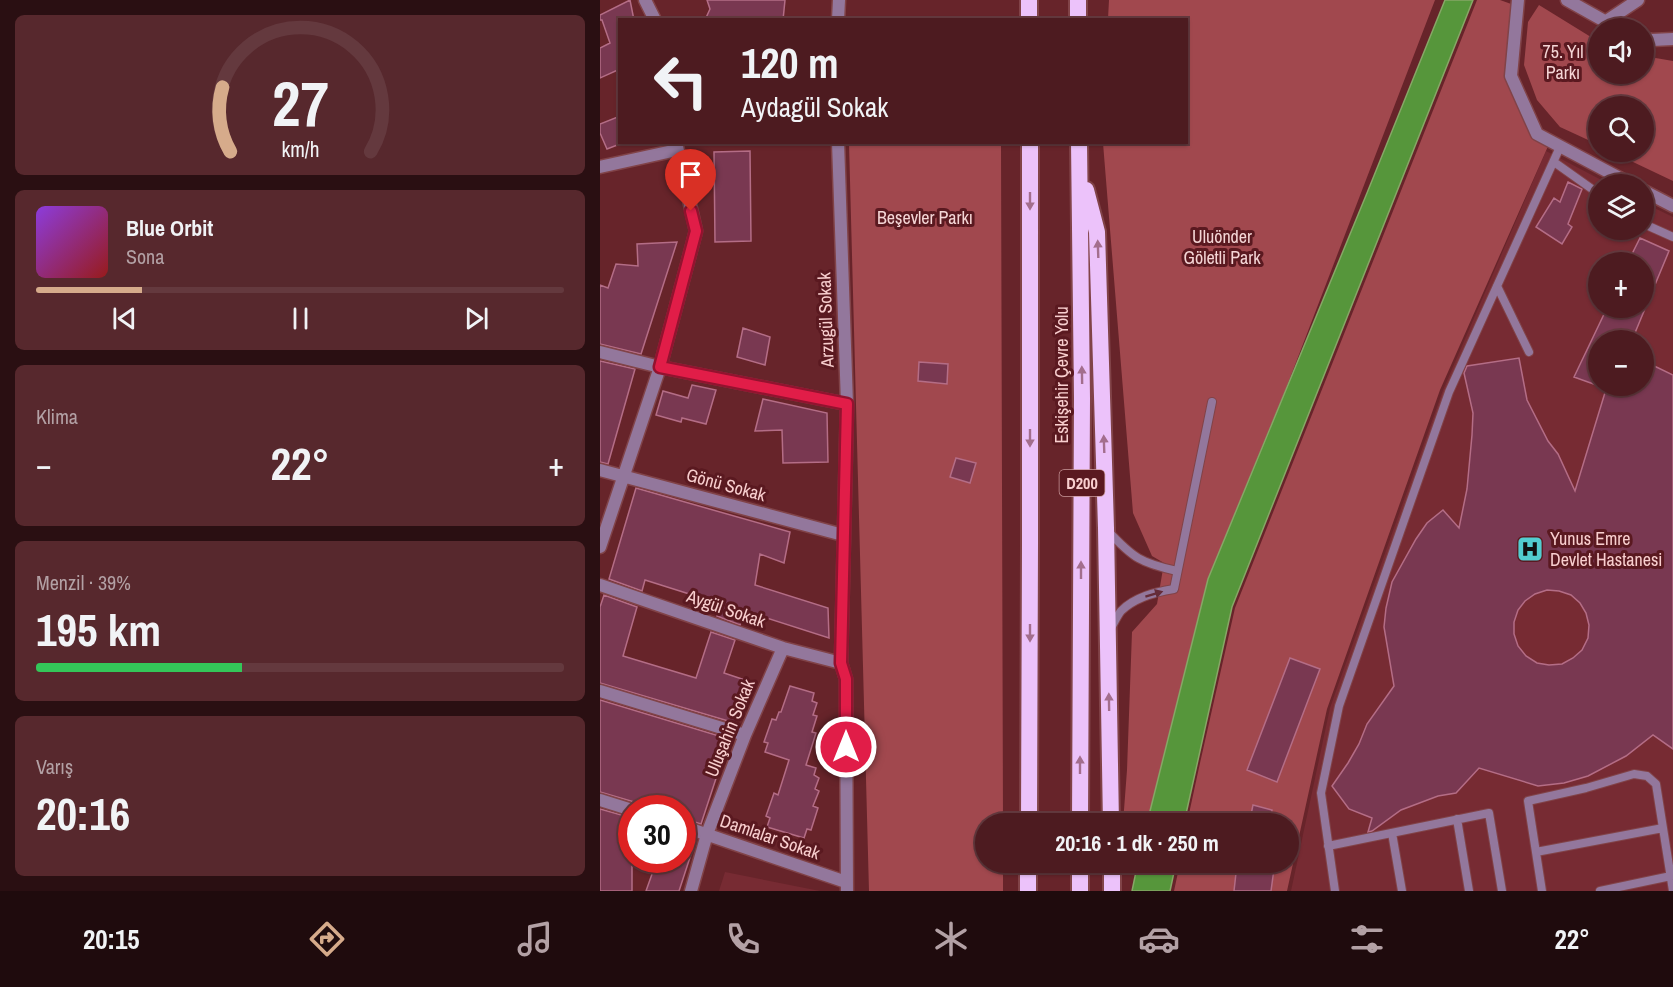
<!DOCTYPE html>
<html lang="tr">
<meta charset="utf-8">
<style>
:root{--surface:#4d1b20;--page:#57282d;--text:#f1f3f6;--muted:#b3a1a5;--line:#64393e;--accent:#d6ab8b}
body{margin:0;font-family:"Archivo Narrow",sans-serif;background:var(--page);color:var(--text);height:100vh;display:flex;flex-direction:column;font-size:22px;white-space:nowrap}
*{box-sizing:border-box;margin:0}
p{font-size:20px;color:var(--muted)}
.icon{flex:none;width:33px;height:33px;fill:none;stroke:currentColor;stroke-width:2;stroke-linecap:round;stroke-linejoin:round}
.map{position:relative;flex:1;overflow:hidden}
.drawer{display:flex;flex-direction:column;gap:15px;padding:15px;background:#2a0f12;width:600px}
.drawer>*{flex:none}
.hud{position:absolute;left:18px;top:18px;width:570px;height:126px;border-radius:0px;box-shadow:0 2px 4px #0004,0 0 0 2px var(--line);background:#4d1b20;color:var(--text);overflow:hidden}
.controls{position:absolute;left:988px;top:18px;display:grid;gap:12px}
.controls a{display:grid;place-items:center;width:66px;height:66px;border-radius:50%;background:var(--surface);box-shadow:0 2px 4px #0004,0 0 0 2px var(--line);font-size:30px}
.speed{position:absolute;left:18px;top:795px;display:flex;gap:12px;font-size:30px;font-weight:700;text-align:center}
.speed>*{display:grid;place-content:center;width:78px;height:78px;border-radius:50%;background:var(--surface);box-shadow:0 2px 4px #0004,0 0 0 2px var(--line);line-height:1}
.speed .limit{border:9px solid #d22;background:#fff;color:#111}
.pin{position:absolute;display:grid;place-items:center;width:51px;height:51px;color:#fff;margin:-62px -26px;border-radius:50% 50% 50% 0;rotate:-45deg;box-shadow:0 0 6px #0007}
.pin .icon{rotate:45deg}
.me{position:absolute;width:66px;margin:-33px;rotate:0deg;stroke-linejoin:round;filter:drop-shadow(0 0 4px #0008)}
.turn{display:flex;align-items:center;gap:21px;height:126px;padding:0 24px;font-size:27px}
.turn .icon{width:78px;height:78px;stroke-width:2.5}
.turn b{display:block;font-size:42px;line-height:51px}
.big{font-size:45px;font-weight:700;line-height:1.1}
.drawer .tile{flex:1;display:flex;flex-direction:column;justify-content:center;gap:9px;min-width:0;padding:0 21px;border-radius:9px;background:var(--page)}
.drawer .dial{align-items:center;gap:0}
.dial svg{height:156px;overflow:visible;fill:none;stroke:var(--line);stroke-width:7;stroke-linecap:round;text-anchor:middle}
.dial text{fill:var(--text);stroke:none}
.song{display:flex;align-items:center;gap:18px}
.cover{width:72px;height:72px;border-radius:9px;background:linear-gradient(135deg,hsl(270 70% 55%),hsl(0 70% 35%))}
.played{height:6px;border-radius:3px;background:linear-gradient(90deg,var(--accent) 20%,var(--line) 20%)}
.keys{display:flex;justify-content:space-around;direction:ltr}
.heat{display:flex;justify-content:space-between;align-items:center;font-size:33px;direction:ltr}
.charge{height:9px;border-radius:4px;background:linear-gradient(90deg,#34c759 39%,var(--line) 0)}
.trip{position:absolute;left:375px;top:813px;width:324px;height:60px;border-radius:30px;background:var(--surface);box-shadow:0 2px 4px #0004,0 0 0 2px var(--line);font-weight:700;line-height:60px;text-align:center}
.tabs{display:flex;height:96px;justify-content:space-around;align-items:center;background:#1f0b0d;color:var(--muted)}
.tabs .icon{width:42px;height:42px}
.tabs .current{color:var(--accent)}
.tabs b{font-size:27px;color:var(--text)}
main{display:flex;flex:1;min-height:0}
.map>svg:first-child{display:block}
.built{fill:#772b33;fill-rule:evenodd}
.green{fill:#a1484e}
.water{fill:#56963b;stroke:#87a767;stroke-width:1.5}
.building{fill:#793851;stroke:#b46d86;stroke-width:1.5;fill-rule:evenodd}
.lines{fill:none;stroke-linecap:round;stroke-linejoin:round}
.service-casing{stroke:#814348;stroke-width:10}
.minor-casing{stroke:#814348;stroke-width:15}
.tertiary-casing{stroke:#814348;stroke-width:15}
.trunk-casing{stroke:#814348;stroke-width:20}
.service{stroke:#93779c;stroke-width:8}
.minor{stroke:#93779c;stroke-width:12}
.tertiary{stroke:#93779c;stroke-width:12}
.trunk{stroke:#ecc2fa;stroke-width:16}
.oneway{fill:#a36e8d}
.oneway2{fill:#652c39}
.route-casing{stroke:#92132f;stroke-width:15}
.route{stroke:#e11d48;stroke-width:10}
.labels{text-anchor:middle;stroke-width:6;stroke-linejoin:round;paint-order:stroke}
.shield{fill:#5a1920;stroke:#c9989a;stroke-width:1.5}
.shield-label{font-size:16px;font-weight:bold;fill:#f9cfcf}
.park-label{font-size:18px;fill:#f5d6d6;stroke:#5a1920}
.street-label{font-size:18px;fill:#f9cfcf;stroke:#5a1920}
.poi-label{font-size:18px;fill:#f9cfcf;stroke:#5a1920;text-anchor:start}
</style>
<main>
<section class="drawer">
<div class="tile dial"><svg viewBox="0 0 100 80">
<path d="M14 69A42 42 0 1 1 86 69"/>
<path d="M14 69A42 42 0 0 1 10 36" stroke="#d6ab8b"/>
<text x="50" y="56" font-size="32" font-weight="700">27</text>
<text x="50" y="72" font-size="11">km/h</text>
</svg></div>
<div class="tile">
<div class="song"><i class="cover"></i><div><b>Blue Orbit</b><p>Sona</p></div></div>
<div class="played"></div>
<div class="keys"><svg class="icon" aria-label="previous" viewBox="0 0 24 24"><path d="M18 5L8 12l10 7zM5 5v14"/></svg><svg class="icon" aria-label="pause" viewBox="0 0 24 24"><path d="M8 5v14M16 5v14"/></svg><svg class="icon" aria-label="next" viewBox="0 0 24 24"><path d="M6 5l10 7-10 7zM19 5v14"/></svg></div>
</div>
<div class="tile"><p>Klima</p>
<div class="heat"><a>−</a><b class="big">22°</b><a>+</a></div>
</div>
<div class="tile"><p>Menzil · 39%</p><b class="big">195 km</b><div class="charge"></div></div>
<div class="tile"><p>Varış</p><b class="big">20:16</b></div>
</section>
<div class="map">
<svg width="1073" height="891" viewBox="0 0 1073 891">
<rect width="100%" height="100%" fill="#67242a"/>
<path class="built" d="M946 151 1009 184H999V230H1044V203L1073 217V891H691L730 708 843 390ZM999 262H1044V308H999ZM999 340H1044V386H999Z
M125 872 220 891H119Z"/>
<path class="green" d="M509 0H835L685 391 608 579 547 823H523L527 770 532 632 557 604 564 563 552 556 533 513 503 143 586 142V20L508 19Z
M877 0H900L914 5 907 76 949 144 840 390 727 709 687 891H574L580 863 688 862V824L587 823 600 763 635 608Z
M939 5 999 42V74H1044V56L1073 61V181L1012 152H1044V106H999V145L960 127 937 100 924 65 928 22Z
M249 143H401L403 823 386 824V862L403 863V891H269Z"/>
<path class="water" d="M845 0H873L632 607 584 823H547L608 579 767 193Z
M538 862 576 863 570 891H532Z"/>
<path class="building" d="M30 0 34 20H20V69L0 78V48L10 43 2 20H0V15Z
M107 0H185L183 20H105L110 9Z
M20 116V144L7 149 0 133V124Z
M150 151 151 241 115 242 114 152Z
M968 182 982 189 968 224 972 227 962 244 936 227 954 198 960 202Z
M1040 238 1069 251 1032 340H999V386L974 377 1007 308H1044V262H1028Z
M77 242 41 354 0 344V285L8 288 16 264 38 266 37 244Z
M143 328 170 337 165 365 137 357Z
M919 358 927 400 948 441 958 454 975 491 1007 386H1044V361L1073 375V749L1053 735 1026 756 988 776 964 783 938 786 879 768 856 793 838 796 801 810 772 831 768 832 772 818 749 809 732 786 748 763 759 744 767 724 794 686 784 627 786 608 792 582 816 539 827 523 843 510 859 528 867 489 872 435 873 413 864 373 867 366ZM947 590 959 591 971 595 980 603 986 613 989 625 988 638 982 650 973 658 962 664 949 665 937 663 926 656 918 646 914 634V622L918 610 925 601 935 594Z
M0 361 35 369 8 464 0 462Z
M319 362 348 364 347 384 318 381Z
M92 385 116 390 106 424 82 418 81 422 56 415 63 391 88 398Z
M163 399 227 413 228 462 183 463 182 430 155 431Z
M356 458 376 463 370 483 350 477Z
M36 488 190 532 184 563 160 554 155 585 228 608 229 638 145 611 140 625 117 616 121 604 45 580 42 591 9 579Z
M4 595 37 607 23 656 96 678 111 632 135 640 124 673 148 681 135 723 0 683V607Z
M690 658 720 669 677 782 647 770Z
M190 686 214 693 212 701 217 703 213 715 217 716 212 732 216 733 206 765 216 768 214 775 219 778 215 789 219 791 213 806 218 808 211 830 207 829 204 838 167 827 170 818 166 816 174 793 178 795 189 760 165 752 168 743 164 742 172 719 176 720 179 712H181Z
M0 700 129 739 101 824 82 818V808H40L34 802 0 792Z
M653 805 672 810 669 824H649Z
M0 809 32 818V891H0Z
M82 835 96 839 79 891H46L57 860H82Z
M637 864 674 869 671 891H634Z"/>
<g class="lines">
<defs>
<path id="service" d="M954 162 999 194
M1044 224 1073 237
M897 286 929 352
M508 531C533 558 541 563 577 571
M511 628C514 623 517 616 521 611 535 597 555 592 574 589L612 402
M857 819 869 891
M792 833 802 891
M728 846 889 813 902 891
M936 852 1063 828
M735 891 721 793 739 706 849 392 960 147
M942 891 928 801 986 788 1034 774 1047 776 1056 784 1073 891
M1000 891 1071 876"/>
<path id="minor" d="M45 0 55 20
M238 20 239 0
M238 142 247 404 241 663 246 679 247 891
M0 167 77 150
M0 352 60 367 247 404
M0 470 243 535
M0 547 60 367 96 231 76 142
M0 585 183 648 241 663
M0 691 145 735
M0 800 32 810
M82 826 246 882
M91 891 107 834 145 735 183 648"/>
<path id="tertiary" d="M918 0 911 76 937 134 1031 184
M967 0 1017 28
M1005 22 1038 0
M1044 38 1052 40 1073 39
M1044 191 1073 206"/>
<path id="trunk" d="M429 0V20
M478 0V20
M479 142 482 398 480 824
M486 190 497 232 506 528 511 824
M429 824 430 544V142
M512 862V891
M428 891V862
M480 891V862"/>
</defs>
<use href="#service" class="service-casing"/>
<use href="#minor" class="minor-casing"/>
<use href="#tertiary" class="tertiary-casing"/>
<use href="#trunk" class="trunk-casing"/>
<use href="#service" class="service"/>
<use href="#minor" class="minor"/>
<use href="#tertiary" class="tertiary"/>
<use href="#trunk" class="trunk"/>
</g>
<defs><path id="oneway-solid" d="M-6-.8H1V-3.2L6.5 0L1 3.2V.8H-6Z" transform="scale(1.5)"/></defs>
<g class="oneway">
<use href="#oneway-solid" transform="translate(430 201) rotate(90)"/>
<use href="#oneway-solid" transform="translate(498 249) rotate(-92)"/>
<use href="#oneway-solid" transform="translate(482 375) rotate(-91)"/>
<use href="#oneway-solid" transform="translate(430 438) rotate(90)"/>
<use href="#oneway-solid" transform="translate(504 444) rotate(-92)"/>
<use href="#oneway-solid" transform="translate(481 570) rotate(-90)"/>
<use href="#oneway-solid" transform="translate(430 633) rotate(90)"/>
<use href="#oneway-solid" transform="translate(509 702) rotate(-91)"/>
<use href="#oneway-solid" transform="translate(480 765) rotate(-90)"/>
</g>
<use class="oneway2" href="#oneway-solid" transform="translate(554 594) rotate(-17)"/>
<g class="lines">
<defs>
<path id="route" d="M91 211 96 231 60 367 247 404 241 663 246 679V747"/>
</defs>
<use href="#route" class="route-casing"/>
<use href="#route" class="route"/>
</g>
<defs>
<symbol id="hospital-square" viewBox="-11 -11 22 22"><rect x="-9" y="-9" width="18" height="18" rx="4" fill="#52cdd0" stroke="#5a1920"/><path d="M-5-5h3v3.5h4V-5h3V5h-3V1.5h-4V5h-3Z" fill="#111"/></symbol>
</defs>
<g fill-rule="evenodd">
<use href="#hospital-square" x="915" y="534" width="30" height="30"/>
</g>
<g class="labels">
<rect class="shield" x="459.5" y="470" width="45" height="26" rx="4.5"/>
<g class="shield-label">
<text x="482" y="489">D200</text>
</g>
<g class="park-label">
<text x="963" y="58">75. Yıl<tspan x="963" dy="21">Parkı</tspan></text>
<text x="325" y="224">Beşevler Parkı</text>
<text x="622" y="243">Uluönder<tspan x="622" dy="21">Göletli Park</tspan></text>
</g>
<g class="street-label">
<text transform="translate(226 320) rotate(-92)" y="6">Arzugül Sokak</text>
<text transform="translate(462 375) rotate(-90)" y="6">Eskişehir Çevre Yolu</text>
<text transform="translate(126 485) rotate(15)" y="6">Gönü Sokak</text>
<text transform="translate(126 609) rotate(19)" y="6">Aygül Sokak</text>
<text transform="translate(130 728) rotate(-68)" y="6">Uluşahin Sokak</text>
<text transform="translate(170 837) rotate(19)" y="6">Damlalar Sokak</text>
</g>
<g class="poi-label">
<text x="950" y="545">Yunus Emre<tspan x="950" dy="21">Devlet Hastanesi</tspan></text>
</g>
</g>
</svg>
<div class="controls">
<a><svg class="icon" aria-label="sound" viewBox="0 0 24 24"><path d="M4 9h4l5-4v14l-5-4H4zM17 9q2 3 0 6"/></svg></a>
<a><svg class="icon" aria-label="search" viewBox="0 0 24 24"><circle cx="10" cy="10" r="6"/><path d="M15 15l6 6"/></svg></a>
<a><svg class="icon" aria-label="layers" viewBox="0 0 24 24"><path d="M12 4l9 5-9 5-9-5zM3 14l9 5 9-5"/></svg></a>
<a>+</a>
<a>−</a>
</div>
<div class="speed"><div class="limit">30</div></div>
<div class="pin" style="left:91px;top:211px;background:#d93025"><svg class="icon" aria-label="arrive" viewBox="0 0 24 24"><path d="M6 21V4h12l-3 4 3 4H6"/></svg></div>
<svg class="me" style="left:246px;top:747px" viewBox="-20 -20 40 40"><circle r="17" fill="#e11d48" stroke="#fff" stroke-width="3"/><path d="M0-11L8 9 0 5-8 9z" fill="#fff"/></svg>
<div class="trip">20:16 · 1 dk · 250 m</div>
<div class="hud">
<div class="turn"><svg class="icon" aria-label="left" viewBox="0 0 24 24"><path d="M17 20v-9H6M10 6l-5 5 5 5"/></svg><div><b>120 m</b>Aydagül Sokak</div></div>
</div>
</div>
</main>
<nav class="tabs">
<b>20:15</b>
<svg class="icon current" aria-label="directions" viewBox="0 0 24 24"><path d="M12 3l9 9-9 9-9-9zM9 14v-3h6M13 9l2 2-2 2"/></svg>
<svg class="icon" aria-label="music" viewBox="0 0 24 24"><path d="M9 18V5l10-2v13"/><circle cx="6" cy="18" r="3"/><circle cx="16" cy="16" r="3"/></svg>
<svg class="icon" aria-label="phone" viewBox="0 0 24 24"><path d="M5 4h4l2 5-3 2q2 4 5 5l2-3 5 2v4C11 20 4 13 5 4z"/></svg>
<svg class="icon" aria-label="climate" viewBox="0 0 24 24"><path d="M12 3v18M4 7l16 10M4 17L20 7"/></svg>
<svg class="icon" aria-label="car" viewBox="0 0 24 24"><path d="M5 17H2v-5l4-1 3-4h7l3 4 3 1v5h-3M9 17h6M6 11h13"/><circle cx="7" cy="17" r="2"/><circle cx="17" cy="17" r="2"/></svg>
<svg class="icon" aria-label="filters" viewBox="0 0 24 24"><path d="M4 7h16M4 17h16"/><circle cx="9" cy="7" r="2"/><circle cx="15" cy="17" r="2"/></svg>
<b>22°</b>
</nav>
